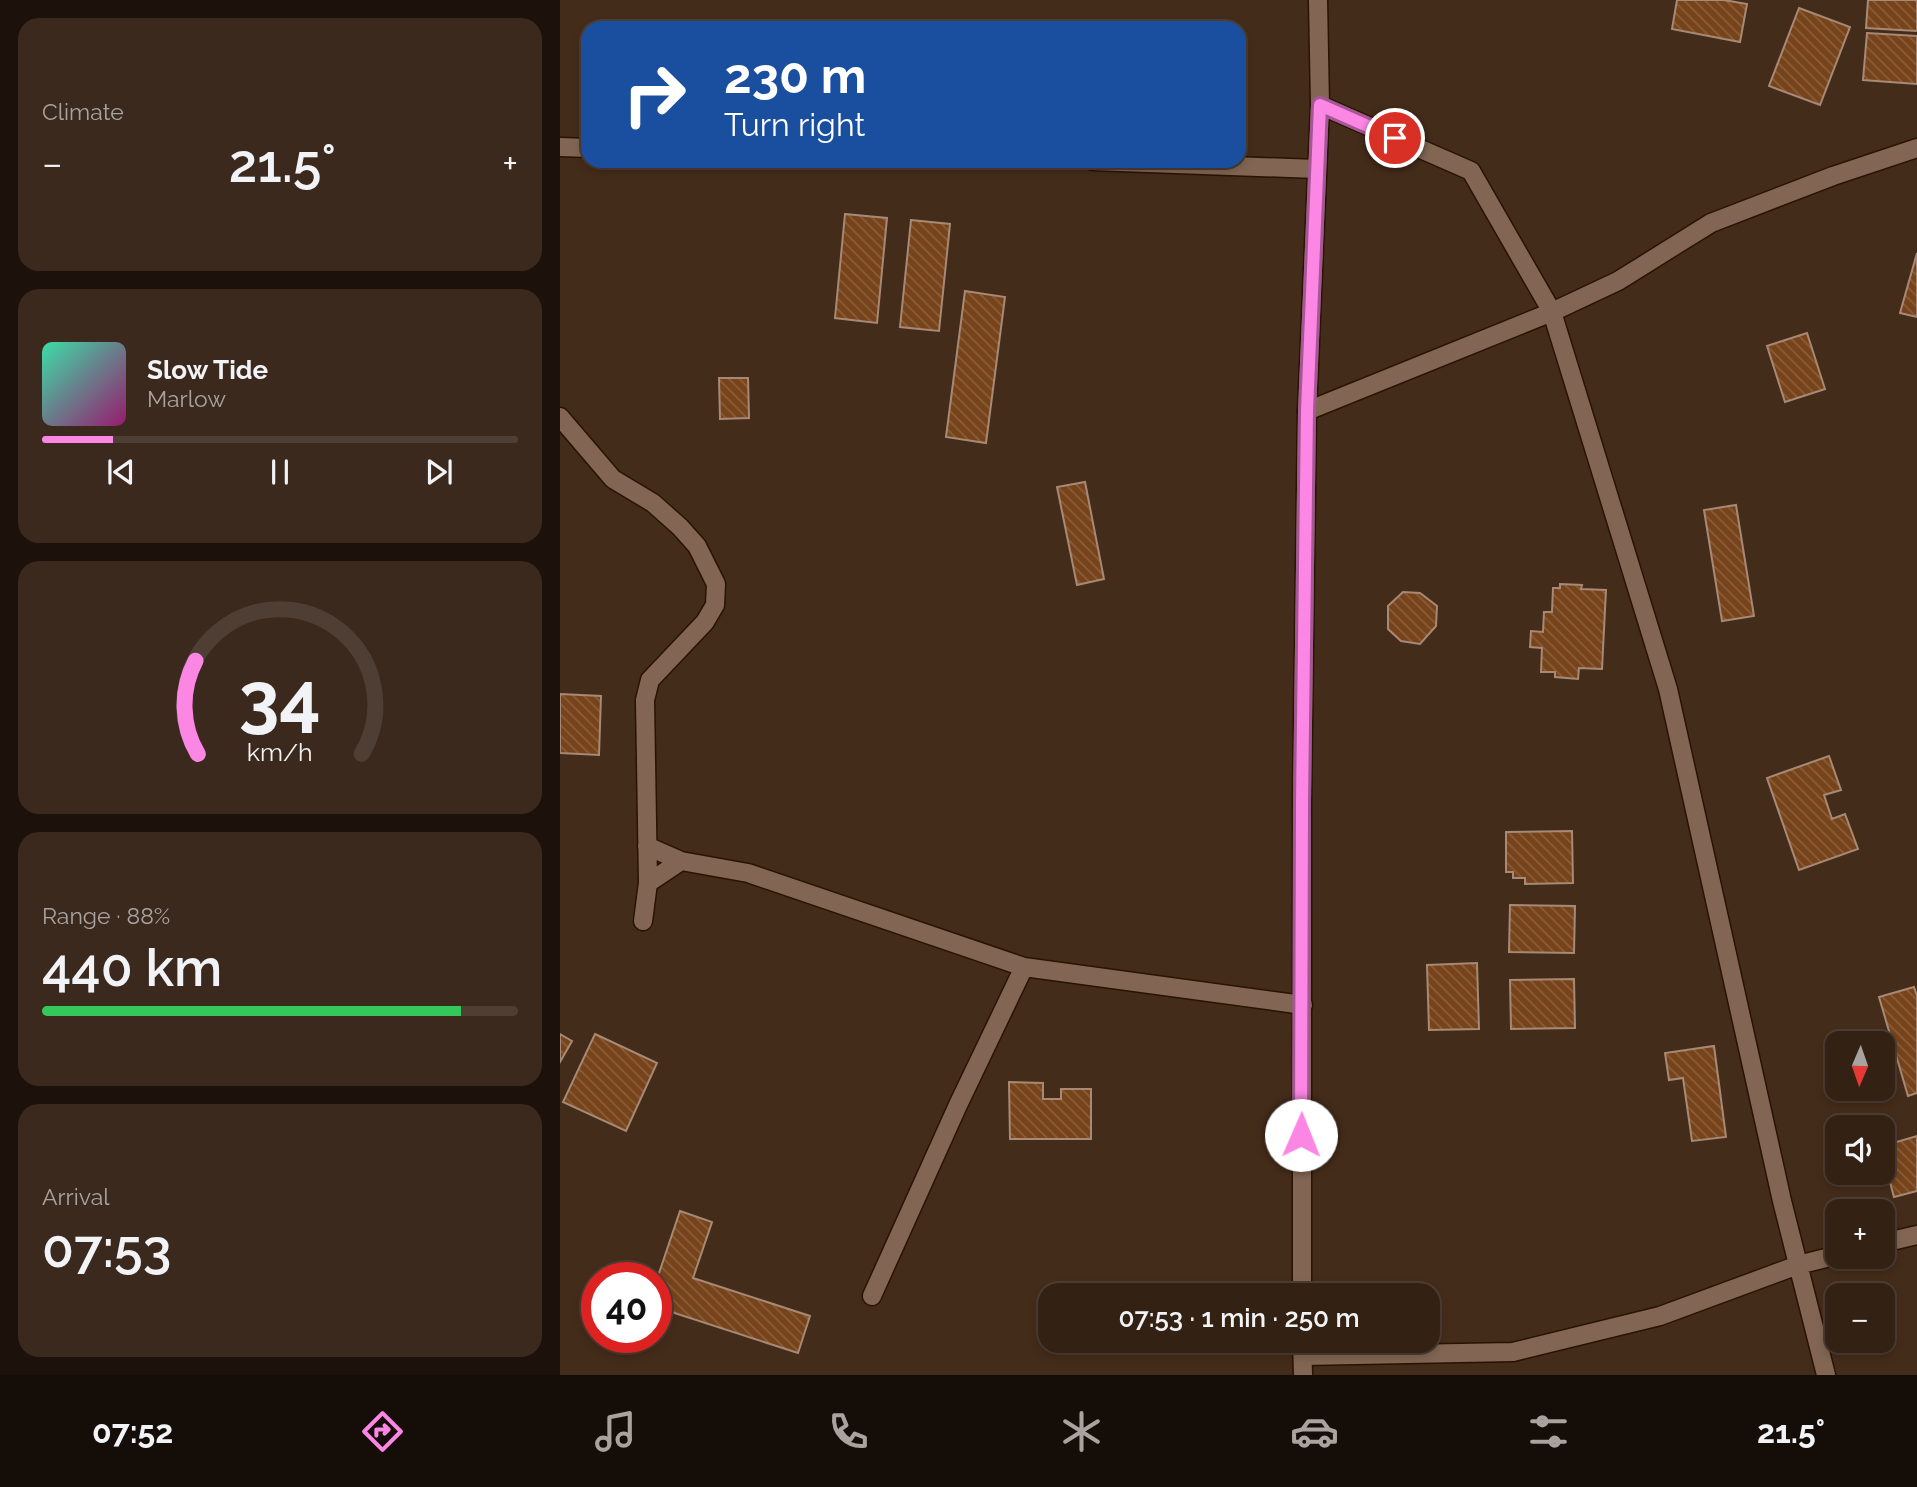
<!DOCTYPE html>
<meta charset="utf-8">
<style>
:root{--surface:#332114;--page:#3b291d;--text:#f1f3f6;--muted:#a9a3a0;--line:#4e3e34;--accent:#fc86e4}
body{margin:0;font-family:Raleway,sans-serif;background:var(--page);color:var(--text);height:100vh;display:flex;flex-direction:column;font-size:26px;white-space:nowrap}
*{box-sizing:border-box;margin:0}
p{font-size:23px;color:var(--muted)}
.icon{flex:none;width:38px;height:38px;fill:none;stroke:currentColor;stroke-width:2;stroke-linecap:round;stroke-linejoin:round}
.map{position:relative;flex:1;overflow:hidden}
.sheet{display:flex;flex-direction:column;gap:18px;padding:18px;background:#1c120b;width:560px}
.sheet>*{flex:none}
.top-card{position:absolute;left:21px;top:21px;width:665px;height:147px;border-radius:21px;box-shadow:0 4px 10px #0003,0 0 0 2px var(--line);background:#1a4fa0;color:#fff;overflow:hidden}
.needle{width:46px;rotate:182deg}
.tools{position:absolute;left:1265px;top:1031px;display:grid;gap:14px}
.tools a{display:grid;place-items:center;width:70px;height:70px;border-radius:14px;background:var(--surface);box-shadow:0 4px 10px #0003,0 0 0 2px var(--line);font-size:35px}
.speed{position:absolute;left:21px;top:1262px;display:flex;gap:14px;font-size:35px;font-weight:700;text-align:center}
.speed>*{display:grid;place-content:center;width:91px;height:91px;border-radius:50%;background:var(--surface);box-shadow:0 4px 10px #0003,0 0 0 2px var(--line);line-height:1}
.speed .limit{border:10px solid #d22;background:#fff;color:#111}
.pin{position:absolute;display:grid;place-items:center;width:60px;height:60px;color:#fff;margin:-30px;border:4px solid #fff;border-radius:50%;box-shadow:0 2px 7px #0007}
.me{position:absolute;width:77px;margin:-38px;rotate:1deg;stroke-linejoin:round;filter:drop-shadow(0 0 5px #0008)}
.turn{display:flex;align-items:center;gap:24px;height:147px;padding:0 28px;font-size:32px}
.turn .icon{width:91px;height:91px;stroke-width:2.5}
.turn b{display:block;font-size:49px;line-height:60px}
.big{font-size:52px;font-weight:600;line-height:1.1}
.sheet .widget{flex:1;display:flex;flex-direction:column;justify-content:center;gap:10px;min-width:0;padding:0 24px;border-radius:21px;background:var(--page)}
.sheet .dial{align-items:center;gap:0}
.dial svg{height:182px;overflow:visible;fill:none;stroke:var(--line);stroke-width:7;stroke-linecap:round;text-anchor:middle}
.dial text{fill:var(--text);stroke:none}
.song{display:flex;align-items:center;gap:21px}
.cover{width:84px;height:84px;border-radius:10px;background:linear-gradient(135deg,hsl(160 70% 55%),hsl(320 70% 35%))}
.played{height:7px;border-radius:4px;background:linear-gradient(90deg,var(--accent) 15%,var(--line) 15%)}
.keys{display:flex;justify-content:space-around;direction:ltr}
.heat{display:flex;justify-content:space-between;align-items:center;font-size:38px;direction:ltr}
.charge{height:10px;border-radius:5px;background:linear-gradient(90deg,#34c759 88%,var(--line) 0)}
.trip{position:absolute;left:478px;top:1283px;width:402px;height:70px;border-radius:21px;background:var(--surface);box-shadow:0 4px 10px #0003,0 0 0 2px var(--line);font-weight:600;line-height:70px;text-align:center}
.tab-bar{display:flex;height:112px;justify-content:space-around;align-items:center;background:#140d08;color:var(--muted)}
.tab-bar .icon{width:49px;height:49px}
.tab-bar .current{color:var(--accent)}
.tab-bar b{font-size:32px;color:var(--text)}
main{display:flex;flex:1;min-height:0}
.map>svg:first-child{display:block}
.building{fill:url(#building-back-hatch);stroke:#a78975;stroke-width:2}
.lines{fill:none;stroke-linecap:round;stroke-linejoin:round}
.minor-casing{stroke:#2a1303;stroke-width:21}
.tertiary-casing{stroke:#2a1303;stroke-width:21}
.minor{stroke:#826653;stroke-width:18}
.tertiary{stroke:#826653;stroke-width:18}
.route-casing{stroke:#a45794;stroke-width:18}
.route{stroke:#fc86e4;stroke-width:12}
</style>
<main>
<section class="sheet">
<div class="widget"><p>Climate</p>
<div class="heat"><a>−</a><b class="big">21.5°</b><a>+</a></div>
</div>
<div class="widget">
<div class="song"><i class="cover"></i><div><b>Slow Tide</b><p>Marlow</p></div></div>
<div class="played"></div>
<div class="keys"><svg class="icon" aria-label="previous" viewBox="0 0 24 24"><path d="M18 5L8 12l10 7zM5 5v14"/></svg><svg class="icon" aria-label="pause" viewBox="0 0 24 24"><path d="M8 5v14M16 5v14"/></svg><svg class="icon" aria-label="next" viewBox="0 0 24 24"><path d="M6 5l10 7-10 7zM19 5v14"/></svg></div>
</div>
<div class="widget dial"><svg viewBox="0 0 100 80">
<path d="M14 69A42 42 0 1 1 86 69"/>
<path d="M14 69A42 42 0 0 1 13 28" stroke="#fc86e4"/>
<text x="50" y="56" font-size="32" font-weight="700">34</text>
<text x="50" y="72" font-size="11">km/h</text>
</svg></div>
<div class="widget"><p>Range · 88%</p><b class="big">440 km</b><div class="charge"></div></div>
<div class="widget"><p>Arrival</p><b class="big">07:53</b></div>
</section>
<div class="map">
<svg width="1357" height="1375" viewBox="0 0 1357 1375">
<defs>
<pattern id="building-back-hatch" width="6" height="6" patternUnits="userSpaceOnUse" patternTransform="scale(1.75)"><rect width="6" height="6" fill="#76431a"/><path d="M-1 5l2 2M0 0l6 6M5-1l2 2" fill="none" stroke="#8a5e3a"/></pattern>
</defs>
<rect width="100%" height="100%" fill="#442c1a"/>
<path class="building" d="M1117 0H1164L1187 4 1180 42 1112 29Z
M1308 0H1357V31L1306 28Z
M1239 8 1290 27 1260 105 1209 86Z
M1307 33 1357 36V84L1303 80Z
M285 214 327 218 317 323 275 318Z
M351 220 390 224 379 331 340 327Z
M1357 253V317L1340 313Z
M405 291 445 297 426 443 386 437Z
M1247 333 1265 389 1225 402 1207 346Z
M159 378H188L189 418 160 419Z
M525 482 544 579 517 585 497 487Z
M1176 505 1194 616 1162 621 1144 510Z
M1000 584 1022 585 1021 589 1046 590 1042 669 1019 668 1018 679 995 677V672H981L982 648 970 647 971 631 983 632 984 612H992L993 588H1000Z
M843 592 860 593 877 606 876 626 860 644 841 641 828 629V606Z
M0 694 41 696 39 755 0 753Z
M1269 756 1281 790 1264 795 1272 819 1285 814 1298 849 1239 870 1207 778Z
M1012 831 1013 883 965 884V878H953V872H946V832Z
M950 905 1015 906 1014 953 949 952Z
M917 963 919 1029 869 1030 867 965Z
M1014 979 1015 1028 951 1029 950 980Z
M1354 987 1357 996V1093L1348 1096 1319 997Z
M0 1034 12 1041 0 1062Z
M35 1034 97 1063 66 1131 3 1102Z
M1154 1046 1166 1137 1132 1141 1123 1078 1109 1080 1105 1053Z
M449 1082 483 1083V1099H501V1089H531V1139H450Z
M1357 1136V1191L1334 1197 1323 1157V1146Z
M120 1211 152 1222 133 1278 250 1316 238 1353 96 1307V1282Z"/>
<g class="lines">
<defs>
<path id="minor" d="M760 105 911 171 992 312 1108 689 1222 1201 1266 1375
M0 147 28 148
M533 161 757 169
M747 411 992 312 1058 281 1151 223 1273 176 1357 148
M0 417 53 479 93 503 120 527 137 546 156 584 155 605 145 622 90 680 85 700 88 883 121 861
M87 846 121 861 188 873 464 967 743 1005
M83 921 88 883
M1323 1243 1357 1235
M312 1296 398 1105 464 967
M743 1356 953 1352 1100 1316 1238 1265 1278 1255"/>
<path id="tertiary" d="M742 1295V802L747 411 760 105 758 0
M742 1340 743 1375"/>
</defs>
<use href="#minor" class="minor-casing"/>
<use href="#tertiary" class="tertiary-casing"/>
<use href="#minor" class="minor"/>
<use href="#tertiary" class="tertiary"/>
</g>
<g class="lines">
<defs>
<path id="route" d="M741 1135 742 802 747 411 760 105 835 138"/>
</defs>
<use href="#route" class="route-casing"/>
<use href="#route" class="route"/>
</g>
</svg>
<div class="tools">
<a><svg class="needle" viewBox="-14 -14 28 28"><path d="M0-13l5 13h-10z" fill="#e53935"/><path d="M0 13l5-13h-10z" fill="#a9a3a0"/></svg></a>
<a><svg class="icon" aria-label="sound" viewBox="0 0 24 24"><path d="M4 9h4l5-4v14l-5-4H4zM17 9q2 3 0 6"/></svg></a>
<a>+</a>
<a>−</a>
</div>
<div class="speed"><div class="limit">40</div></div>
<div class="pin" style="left:835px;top:138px;background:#d93025"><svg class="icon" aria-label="arrive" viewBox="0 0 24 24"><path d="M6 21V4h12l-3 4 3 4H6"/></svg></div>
<svg class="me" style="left:741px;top:1135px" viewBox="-20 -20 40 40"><circle r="19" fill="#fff"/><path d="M0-13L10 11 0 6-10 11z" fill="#fc86e4"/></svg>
<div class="trip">07:53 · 1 min · 250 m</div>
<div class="top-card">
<div class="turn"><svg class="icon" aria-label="right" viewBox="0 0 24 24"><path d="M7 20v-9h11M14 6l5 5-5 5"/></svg><div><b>230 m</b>Turn right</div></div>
</div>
</div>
</main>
<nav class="tab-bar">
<b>07:52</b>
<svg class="icon current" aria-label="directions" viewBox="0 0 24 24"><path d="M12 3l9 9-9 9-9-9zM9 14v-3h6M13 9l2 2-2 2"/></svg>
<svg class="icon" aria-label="music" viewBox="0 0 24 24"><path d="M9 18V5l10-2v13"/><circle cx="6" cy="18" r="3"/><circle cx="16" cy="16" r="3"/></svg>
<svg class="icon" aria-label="phone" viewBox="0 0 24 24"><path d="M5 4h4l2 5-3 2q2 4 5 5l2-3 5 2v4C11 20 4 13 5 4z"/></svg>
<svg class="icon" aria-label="climate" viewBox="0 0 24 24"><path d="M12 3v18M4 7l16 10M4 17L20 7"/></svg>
<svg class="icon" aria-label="car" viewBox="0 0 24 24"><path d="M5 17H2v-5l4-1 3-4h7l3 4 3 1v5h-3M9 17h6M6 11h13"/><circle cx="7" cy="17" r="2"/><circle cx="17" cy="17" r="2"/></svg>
<svg class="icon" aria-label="filters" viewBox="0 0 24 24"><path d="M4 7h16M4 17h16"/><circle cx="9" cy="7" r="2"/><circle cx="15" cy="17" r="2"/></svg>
<b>21.5°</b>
</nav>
